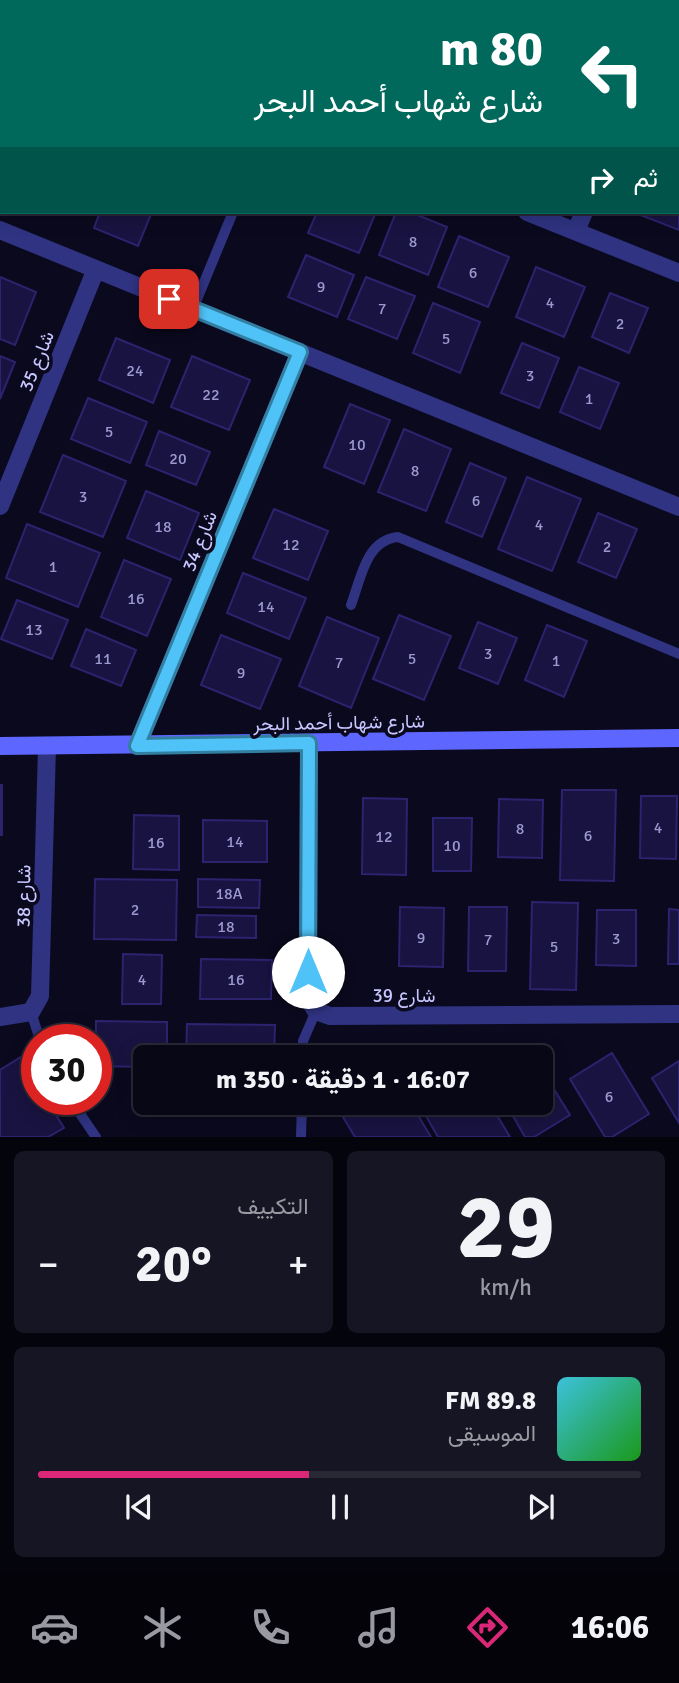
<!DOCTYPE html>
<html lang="ar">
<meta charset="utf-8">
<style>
:root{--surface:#080716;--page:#161523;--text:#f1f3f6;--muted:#9899a1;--line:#292835;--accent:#db2777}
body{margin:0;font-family:Signika,Vazirmatn,sans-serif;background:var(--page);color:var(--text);direction:rtl;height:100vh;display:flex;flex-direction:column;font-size:26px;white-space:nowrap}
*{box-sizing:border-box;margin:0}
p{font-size:23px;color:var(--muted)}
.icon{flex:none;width:38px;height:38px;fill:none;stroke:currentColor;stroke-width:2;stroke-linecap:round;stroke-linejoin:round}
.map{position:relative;height:1137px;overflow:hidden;direction:ltr}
.sheet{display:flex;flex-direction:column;gap:14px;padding:14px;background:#04040c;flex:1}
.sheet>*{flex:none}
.guide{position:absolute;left:0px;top:0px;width:679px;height:214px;box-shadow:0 4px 18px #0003,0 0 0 2px var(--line);direction:rtl;background:#00695c;color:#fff;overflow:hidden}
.speed{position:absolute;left:21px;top:1024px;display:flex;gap:14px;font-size:35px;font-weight:700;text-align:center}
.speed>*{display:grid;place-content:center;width:91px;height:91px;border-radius:50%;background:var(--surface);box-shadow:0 4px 18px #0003,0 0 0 2px var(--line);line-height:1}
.speed .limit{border:10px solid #d22;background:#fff;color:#111}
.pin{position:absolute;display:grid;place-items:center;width:60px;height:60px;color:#fff;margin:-30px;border-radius:14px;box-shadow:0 4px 10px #0006}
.me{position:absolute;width:77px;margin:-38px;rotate:0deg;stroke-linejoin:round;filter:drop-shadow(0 0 5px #0008)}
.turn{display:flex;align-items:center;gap:24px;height:147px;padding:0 21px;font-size:32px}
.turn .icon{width:91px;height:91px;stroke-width:2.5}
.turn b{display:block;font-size:49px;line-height:60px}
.then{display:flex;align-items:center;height:66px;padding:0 21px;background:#0003;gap:14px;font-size:26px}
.big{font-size:52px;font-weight:800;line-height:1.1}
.sheet .tile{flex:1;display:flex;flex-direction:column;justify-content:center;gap:10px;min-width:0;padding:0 24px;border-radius:10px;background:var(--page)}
.sheet .dial{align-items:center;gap:0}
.dial b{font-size:91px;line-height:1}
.song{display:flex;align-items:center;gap:21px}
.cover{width:84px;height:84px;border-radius:10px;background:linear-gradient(135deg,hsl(190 70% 55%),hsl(120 70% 35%))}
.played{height:7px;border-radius:4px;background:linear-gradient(90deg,var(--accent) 45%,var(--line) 45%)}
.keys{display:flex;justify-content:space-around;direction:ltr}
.heat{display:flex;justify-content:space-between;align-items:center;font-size:38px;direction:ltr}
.sheet .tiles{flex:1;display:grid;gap:14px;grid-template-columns:1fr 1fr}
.tile:last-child{grid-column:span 2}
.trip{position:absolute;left:133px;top:1045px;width:420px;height:70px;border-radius:10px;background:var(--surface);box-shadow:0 4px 18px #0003,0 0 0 2px var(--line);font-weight:800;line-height:70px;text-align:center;direction:rtl}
.tabs{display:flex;height:112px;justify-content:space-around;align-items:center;background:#030309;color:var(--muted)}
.tabs .icon{width:49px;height:49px}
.tabs .current{color:var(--accent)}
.tabs b{font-size:32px;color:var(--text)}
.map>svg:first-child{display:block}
.building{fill:#191341;stroke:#2c236f;stroke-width:2}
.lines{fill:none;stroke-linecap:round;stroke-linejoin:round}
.lane{stroke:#2f3382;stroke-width:10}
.street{stroke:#2f3382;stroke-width:18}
.secondary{stroke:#5d67ff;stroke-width:18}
.route-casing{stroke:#337fa1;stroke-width:18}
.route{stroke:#4fc3f7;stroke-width:12}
.labels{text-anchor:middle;stroke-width:7;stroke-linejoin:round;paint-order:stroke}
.number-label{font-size:16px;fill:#9c99d0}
.street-label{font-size:19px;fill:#c8c6ff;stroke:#0b091e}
</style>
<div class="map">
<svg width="679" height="1137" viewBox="0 0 679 1137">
<rect width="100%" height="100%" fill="#0b091e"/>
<path class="building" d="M258 0H317L257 2Z
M573 0H622L626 2H572Z
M677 93 679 94V146H677Z
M1 127 2 128V185H0Z
M677 168 679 169V230L633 212H677Z
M100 212H152L138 246 94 228Z
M317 212H376L359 253 308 233Z
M396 212H410L447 227 428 275 379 255Z
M459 236 509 257 488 307 438 287Z
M306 255 354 275 337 317 288 297Z
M536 267 585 287 564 337 516 317Z
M0 277 36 292 15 345 0 339Z
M366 277 415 296 397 339 348 319Z
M610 293 648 308 629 353 592 337Z
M433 303 480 322 460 373 413 353Z
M116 338 170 360 153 403 99 380Z
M522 343 559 358 539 408 501 393Z
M0 356 15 362 0 399Z
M192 356 250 380 229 430 171 407Z
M579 367 619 383 600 429 560 412Z
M88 398 147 422 130 463 71 439Z
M350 404 390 420 364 484 324 467Z
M404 429 451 449 426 511 378 492Z
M159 431 210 452 196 485 146 465Z
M63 455 126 481 103 537 40 512Z
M470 463 506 478 482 537 446 522Z
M527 477 581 499 552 571 498 549Z
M146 491 199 513 180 560 127 538Z
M274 509 328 531 308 580 253 558Z
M598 513 637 529 616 578 578 562Z
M27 524 100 553 78 607 6 578Z
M124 560 171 579 147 636 101 617Z
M243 573 306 598 289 639 227 613Z
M17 600 68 620 52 659 1 639Z
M399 615 451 636 424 700 373 679Z
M327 617 379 638 351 708 299 686Z
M478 622 517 638 498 684 459 668Z
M547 625 587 641 564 697 525 680Z
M86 629 136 650 121 686 71 666Z
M221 635 281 659 260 709 201 685Z
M0 785H2V835H0Z
M562 790H616L614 881 560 880Z
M641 796H677L676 859 640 858Z
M363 798 407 799 406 875 362 874Z
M499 799 543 800 542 858 498 857Z
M134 815 179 816V870L133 869Z
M433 818H472L471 871H433Z
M203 820 267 821V862H203Z
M95 879 177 880 176 940 94 939Z
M198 879 260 880 259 908 198 907Z
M532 902 578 903 576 990 530 989Z
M400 907 444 908 443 967 399 966Z
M469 907H507L506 971H468Z
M669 909 679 910V964H668Z
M597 910H636V966L596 965Z
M197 915 256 916V938L196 937Z
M123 954 162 955 161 1004H122Z
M201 959 272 960 271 999H200Z
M96 1021 167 1022V1057H145V1067L96 1066Z
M187 1024 275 1025 274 1057H186Z
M612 1053 649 1114 612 1137H605L570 1079Z
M21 1057 37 1083V1099H46L64 1128 48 1137H0V1070Z
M679 1061V1123L652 1078Z
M542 1070 570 1115 534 1137H525L505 1102H541Z
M334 1102H410L431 1137H355Z
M418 1102H489L510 1137H438Z"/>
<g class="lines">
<path class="lane" d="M193 309 233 212
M351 605C361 578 366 540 398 537L679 654
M31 1012 40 1040
M303 1057V1041L316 1011
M70 1099 96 1137
M301 1137 302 1102"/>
<path class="street" d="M200 2 201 0
M433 2 434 0
M668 2 669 0
M0 5H2
M527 212 679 273
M0 230 679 507
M576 231 584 212
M0 506 96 269
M309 743 308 998 316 1011 330 1016 679 1014
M137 746 300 352
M0 1017 31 1012 40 996 47 747"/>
<path class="secondary" d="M0 746 679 738"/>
</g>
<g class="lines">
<defs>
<path id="route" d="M169 299 300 352 137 746 309 743 308 972"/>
</defs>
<use href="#route" class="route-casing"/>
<use href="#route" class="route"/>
</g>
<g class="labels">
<g class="number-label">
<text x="413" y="247">8</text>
<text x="473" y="278">6</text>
<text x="321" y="292">9</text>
<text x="550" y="308">4</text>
<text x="382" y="314">7</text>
<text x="620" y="329">2</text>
<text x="446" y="344">5</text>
<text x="135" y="376">24</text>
<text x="530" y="381">3</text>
<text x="211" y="400">22</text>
<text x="589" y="404">1</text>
<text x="109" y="437">5</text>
<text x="357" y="450">10</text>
<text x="178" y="464">20</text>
<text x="415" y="476">8</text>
<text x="83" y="502">3</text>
<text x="476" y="506">6</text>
<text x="539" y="530">4</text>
<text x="163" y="532">18</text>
<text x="291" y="550">12</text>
<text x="607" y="552">2</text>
<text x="53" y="572">1</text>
<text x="136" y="604">16</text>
<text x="266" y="612">14</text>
<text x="34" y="635">13</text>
<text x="488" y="659">3</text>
<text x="103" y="664">11</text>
<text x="412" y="664">5</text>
<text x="556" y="666">1</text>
<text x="339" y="668">7</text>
<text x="241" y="678">9</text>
<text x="658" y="833">4</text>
<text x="520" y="834">8</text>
<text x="588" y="841">6</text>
<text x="384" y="842">12</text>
<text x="235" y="847">14</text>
<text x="156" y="848">16</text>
<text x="452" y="851">10</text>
<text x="229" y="899">18A</text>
<text x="135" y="915">2</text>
<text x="226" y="932">18</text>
<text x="421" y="943">9</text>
<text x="616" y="944">3</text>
<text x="488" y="945">7</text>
<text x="554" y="952">5</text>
<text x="142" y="985">4</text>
<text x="236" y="985">16</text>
<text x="609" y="1102">6</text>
</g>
<g class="street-label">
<text transform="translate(36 361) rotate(-68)" y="7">شارع 35</text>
<text transform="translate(199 541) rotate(-68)" y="7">شارع 34</text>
<text transform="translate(339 722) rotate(-1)" y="7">شارع شهاب أحمد البحر</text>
<text transform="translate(23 896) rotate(-89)" y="7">شارع 38</text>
<text x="404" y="1002">شارع 39</text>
</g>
</g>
</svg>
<div class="speed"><div class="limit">30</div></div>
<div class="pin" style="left:169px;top:299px;background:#d93025"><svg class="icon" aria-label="arrive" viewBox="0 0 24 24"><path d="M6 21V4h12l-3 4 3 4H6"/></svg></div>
<svg class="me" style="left:308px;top:972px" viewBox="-20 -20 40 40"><circle r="19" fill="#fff"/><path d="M0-13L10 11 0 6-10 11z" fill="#4fc3f7"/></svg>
<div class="trip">16:07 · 1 دقيقة · 350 m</div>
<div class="guide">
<div class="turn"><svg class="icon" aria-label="left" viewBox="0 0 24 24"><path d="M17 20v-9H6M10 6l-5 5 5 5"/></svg><div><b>80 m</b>شارع شهاب أحمد البحر</div></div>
<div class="then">ثم<svg class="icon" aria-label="right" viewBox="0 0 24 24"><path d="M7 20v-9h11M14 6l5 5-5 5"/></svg></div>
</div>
</div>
<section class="sheet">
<div class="tiles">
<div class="tile dial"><b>29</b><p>km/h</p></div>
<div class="tile"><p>التكييف</p>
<div class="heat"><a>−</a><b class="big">20°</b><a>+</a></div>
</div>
<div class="tile">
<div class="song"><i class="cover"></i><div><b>89.8 FM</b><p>الموسيقى</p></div></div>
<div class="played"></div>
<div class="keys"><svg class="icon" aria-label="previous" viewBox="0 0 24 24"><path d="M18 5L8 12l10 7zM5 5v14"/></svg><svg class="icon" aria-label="pause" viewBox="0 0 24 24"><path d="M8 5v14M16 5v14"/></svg><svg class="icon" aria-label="next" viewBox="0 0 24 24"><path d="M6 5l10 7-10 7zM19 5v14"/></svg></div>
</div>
</div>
</section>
<nav class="tabs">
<b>16:06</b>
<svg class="icon current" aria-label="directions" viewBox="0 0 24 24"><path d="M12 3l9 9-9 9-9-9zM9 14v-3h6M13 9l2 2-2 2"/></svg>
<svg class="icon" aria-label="music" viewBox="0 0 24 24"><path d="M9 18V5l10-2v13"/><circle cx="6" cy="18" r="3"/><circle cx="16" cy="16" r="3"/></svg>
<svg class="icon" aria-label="phone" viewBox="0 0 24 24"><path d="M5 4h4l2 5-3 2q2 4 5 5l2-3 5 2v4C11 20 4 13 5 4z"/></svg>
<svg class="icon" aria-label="climate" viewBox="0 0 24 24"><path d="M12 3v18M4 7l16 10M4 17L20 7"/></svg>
<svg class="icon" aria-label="car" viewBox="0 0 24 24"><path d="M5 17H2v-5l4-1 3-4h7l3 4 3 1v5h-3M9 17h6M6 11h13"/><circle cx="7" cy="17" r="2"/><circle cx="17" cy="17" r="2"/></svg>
</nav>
